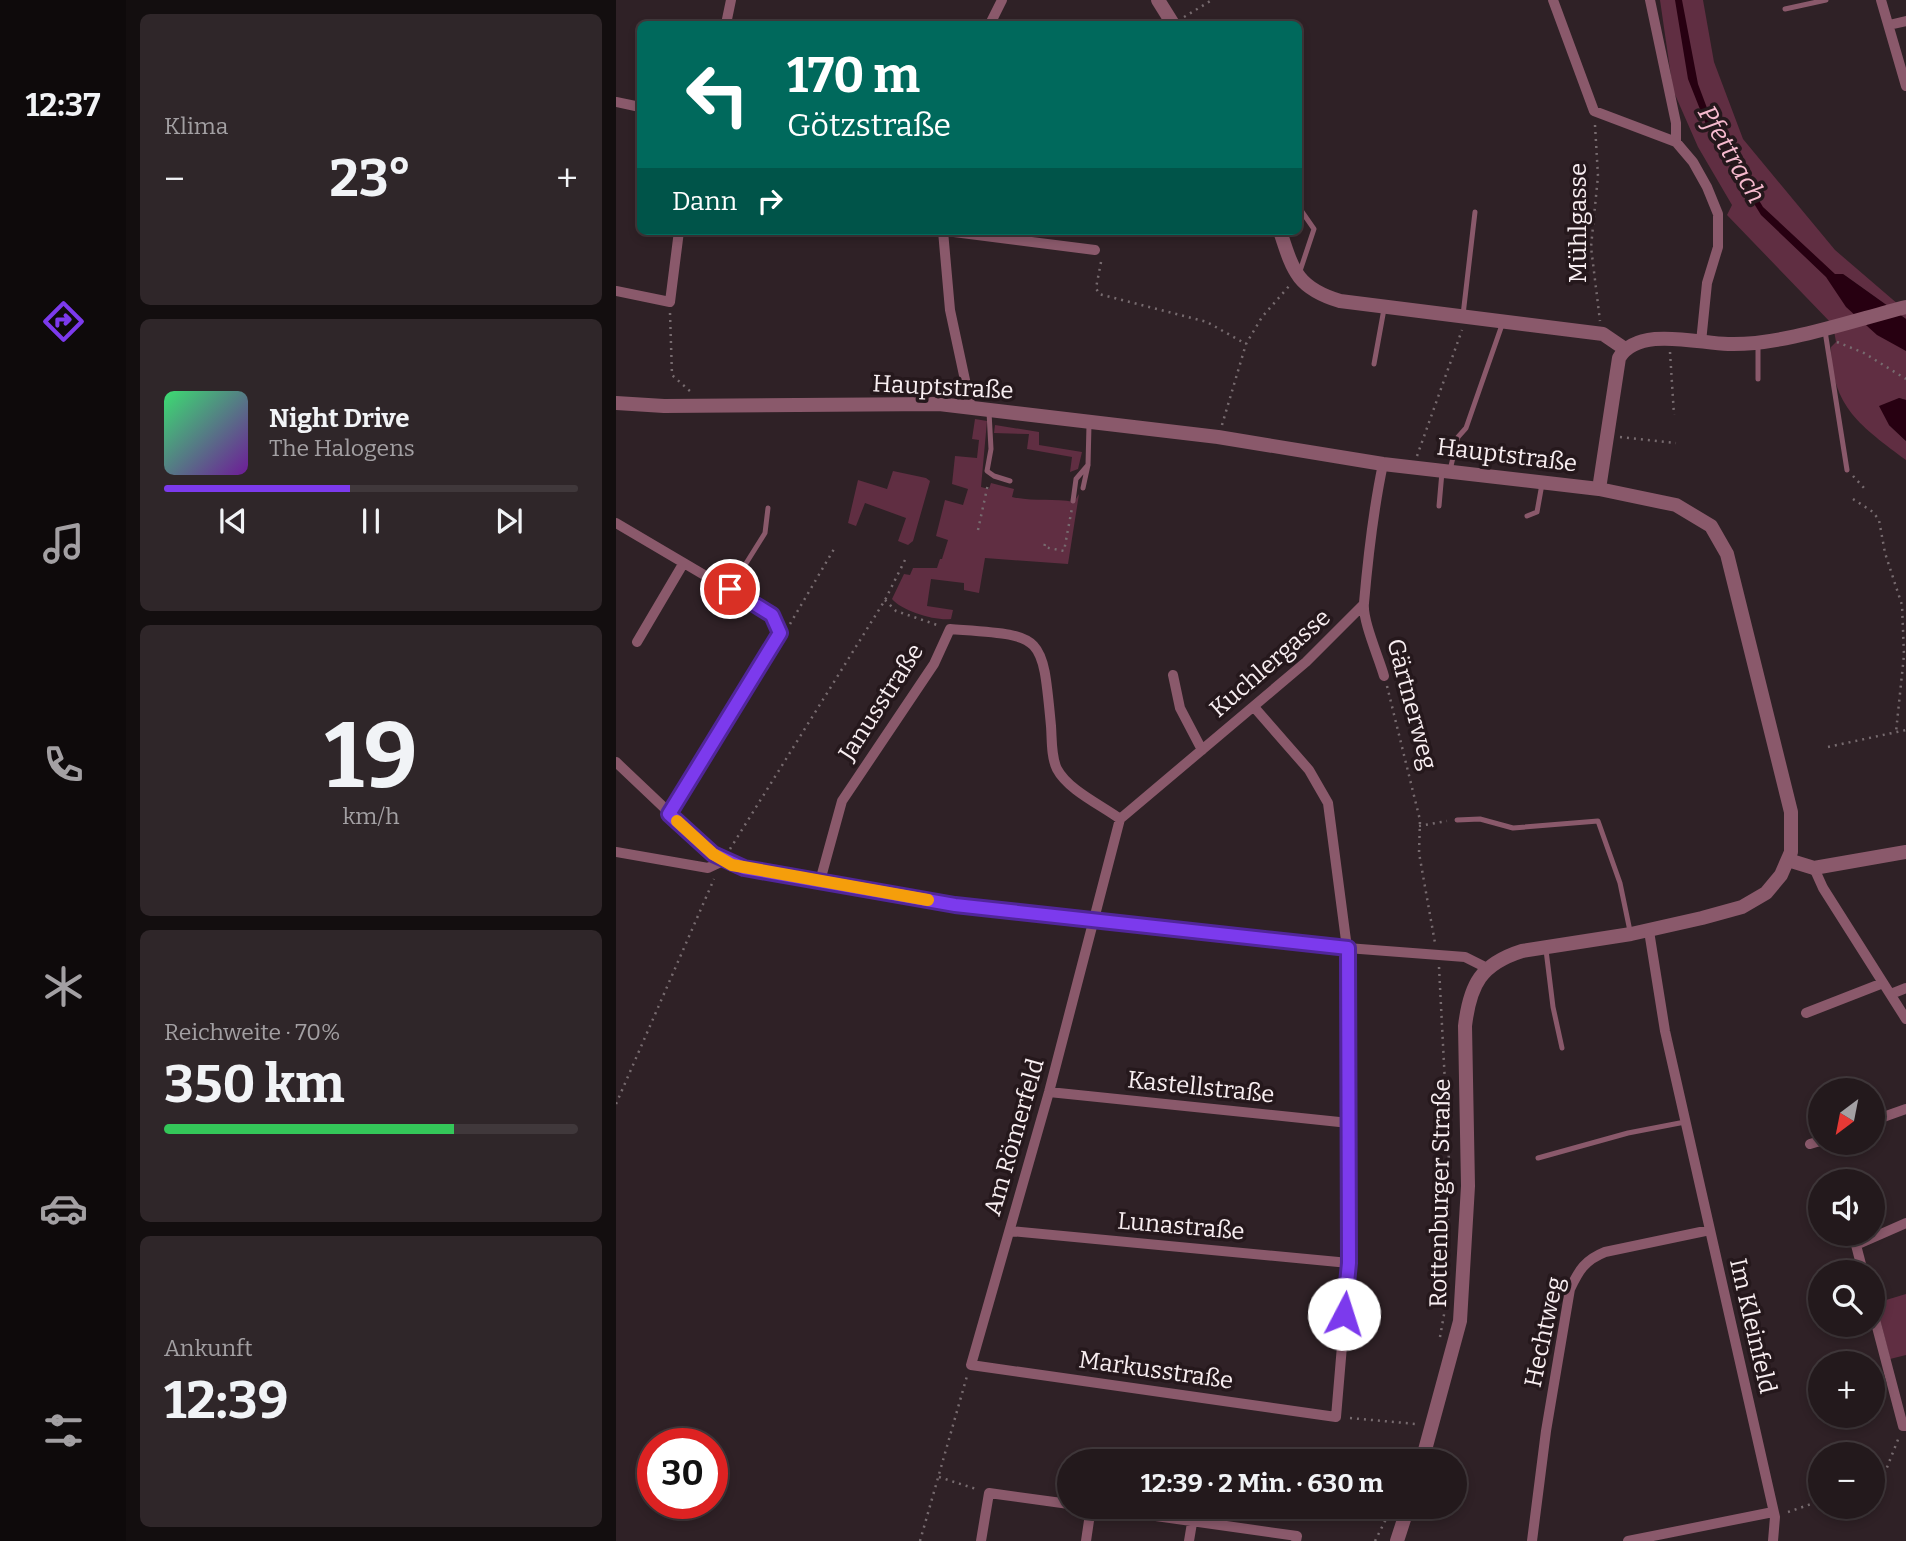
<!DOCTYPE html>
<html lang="de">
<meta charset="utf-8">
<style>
:root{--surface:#23191c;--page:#2f2629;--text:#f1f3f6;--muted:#a3a0a3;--line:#40383b;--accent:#7c3aed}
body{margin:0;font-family:Bitter,serif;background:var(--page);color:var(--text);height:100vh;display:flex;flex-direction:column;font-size:26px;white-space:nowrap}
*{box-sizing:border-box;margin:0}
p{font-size:23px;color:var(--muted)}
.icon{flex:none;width:38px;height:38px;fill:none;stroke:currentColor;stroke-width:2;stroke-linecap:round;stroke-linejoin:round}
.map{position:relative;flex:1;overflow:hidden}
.side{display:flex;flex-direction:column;gap:14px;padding:14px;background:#130e0f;width:490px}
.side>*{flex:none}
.banner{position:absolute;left:21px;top:21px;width:665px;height:214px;border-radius:10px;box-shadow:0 4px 10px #0003,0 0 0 2px var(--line);background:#00695c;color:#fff;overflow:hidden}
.needle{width:46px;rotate:212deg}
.fabs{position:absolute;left:1192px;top:1078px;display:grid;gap:14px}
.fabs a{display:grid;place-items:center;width:77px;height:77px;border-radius:50%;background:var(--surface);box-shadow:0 4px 10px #0003,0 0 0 2px var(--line);font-size:35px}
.speed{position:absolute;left:21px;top:1428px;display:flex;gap:14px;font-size:35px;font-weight:700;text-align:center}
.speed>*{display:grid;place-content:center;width:91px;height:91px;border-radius:50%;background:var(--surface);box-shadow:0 4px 10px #0003,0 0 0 2px var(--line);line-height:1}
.speed .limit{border:10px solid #d22;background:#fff;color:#111}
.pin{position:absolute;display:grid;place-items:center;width:60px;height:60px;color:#fff;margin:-30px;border:4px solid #fff;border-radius:50%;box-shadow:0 2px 7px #0007}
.me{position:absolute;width:77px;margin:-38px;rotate:5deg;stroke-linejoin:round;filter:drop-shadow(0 0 5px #0008)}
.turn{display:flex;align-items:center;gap:24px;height:147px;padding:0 35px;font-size:32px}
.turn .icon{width:91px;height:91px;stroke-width:2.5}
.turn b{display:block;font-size:49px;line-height:60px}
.then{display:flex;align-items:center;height:66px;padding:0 35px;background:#0003;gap:14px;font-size:26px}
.big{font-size:52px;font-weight:700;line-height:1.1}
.side .tile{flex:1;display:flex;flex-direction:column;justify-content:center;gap:10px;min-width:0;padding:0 24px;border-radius:10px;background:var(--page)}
.side .dial{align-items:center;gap:0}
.dial b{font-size:91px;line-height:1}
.song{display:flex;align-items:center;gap:21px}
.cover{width:84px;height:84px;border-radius:10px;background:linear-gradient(135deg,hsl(140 70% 55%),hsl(280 70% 35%))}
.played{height:7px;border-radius:4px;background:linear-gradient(90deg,var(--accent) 45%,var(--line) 45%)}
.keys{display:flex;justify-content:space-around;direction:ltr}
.heat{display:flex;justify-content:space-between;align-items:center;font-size:38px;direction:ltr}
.charge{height:10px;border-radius:5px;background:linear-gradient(90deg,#34c759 70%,var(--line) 0)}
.trip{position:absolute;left:441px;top:1449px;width:410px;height:70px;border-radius:35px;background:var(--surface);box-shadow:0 4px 10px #0003,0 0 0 2px var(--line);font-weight:700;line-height:70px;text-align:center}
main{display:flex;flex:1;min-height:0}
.tabs{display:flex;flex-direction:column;width:126px;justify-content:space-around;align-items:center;background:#0e0a0b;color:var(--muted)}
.tabs .icon{width:49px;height:49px}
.tabs .on{color:var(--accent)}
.tabs b{font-size:32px;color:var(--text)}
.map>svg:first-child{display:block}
.green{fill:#602e42}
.water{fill:#270011}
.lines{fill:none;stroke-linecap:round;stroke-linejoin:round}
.path{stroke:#776b6f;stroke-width:2.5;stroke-dasharray:2 5;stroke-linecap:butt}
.service{stroke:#8a596b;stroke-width:5}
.minor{stroke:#8a596b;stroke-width:10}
.tertiary{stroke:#8a596b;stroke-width:14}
.route-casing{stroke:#51269a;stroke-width:18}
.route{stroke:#7c3aed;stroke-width:12}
.slow{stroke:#f59e0b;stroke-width:12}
.labels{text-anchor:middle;stroke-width:7;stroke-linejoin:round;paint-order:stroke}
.street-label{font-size:24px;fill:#f8eef1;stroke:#25181c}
.water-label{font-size:26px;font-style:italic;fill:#f6bace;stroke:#25181c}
</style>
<main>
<nav class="tabs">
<b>12:37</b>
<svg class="icon on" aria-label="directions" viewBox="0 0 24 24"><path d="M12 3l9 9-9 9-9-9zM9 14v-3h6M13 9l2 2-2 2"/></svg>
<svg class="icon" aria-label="music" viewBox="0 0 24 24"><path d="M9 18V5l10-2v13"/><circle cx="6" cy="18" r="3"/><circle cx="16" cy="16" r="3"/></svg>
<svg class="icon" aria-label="phone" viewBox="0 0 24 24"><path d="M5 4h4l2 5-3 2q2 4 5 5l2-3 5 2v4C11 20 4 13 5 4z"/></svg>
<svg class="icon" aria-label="climate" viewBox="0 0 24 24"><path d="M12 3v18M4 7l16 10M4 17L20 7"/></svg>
<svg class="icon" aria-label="car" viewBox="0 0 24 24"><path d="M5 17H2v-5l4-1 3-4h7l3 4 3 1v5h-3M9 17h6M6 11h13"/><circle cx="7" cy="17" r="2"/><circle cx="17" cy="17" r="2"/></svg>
<svg class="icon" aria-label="filters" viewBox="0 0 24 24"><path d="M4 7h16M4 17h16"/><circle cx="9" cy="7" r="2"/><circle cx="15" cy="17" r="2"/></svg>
</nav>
<section class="side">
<div class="tile"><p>Klima</p>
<div class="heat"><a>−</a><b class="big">23°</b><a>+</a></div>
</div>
<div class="tile">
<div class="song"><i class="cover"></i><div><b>Night Drive</b><p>The Halogens</p></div></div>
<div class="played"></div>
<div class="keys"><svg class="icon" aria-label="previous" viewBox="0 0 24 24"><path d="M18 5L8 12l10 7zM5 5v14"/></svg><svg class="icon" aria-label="pause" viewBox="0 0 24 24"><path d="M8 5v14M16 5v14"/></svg><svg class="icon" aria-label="next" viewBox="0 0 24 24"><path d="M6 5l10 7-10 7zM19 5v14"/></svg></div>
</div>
<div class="tile dial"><b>19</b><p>km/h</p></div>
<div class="tile"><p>Reichweite · 70%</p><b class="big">350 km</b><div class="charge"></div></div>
<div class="tile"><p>Ankunft</p><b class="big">12:39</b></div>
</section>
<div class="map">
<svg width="1290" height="1541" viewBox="0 0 1290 1541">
<rect width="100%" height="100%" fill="#2f2126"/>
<path class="green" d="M1044 0H1087L1098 62 1127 139 1219 250 1290 311V319L1227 274 1279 343 1290 351V400L1283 398 1273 425 1290 441V460C1246 427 1215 407 1215 347L1220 342 1217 325 1111 215 1116 205 1082 147 1057 90Z
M359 419 371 421 365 487 373 489 375 483 398 489 396 497C417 502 437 498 458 502L463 494 452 564 369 558 363 593 348 590V583L315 579 311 606 337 610 335 619C319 621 286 611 276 599L288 574 294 575 297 568H321L324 559H326L332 540 320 536 329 500 347 505 352 489 336 484 339 456 361 458 363 440 356 439Z
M379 425 423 432V445L466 452 462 469 454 472 456 457 411 449 413 434 378 433Z
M277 471 310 478 314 481 297 541 292 545 282 541 290 518 249 503 240 526 232 523 242 480 271 489Z
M1290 1294V1355L1274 1359 1260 1303Z"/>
<path class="water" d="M1059 0H1066L1082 84 1097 124 1147 207 1219 274H1227L1290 319V351L1261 335 1230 307 1210 277 1145 215 1091 127 1072 79Z
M1283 398 1290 400V441L1273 425 1263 406Z"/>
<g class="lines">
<path class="path" d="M568 17 596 0
M979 125 982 176 975 247 984 321
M485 262 480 288 483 294 591 322 630 344
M54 313 56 375 75 392
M1221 342 1248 353 1290 379
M1054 352 1058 415
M606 425 630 344 646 317 674 285
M1004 437 1060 443
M801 456 846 330
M1237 476 1249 489
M1237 499 1257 512 1263 520 1269 553 1286 605 1288 655 1280 732
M362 530 372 484
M429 544 428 547 448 551 456 508
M269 600 280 611 324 626
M174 624 218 549
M771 686 804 820 803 853 819 943
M1212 747 1290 730
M803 826 831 821
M114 849 269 600 290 558
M823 967 833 1161 831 1275
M0 1104 98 879
M824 1337 829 1309
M734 1418 800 1424
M323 1477 360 1489
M1256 1480 1268 1475 1283 1437
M1172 1512 1204 1501
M304 1541 351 1376
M759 1541 776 1507"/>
<path class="service" d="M1169 9 1210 0
M682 206 698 229 684 271
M847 315 859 212
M1209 331 1231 470
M1142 345V379
M758 364 768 309
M373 412 375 449 371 471 378 476 394 481
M834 470 842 437 850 428 887 322
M467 488 472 465 473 425
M457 501 460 479 472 465
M823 506 826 472
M911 516 921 512 926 484
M114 589 149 533 152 508
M841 820 864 819 897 828 982 821 1004 883 1014 931
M930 950 937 1007 946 1048
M922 1158 1012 1133 1069 1122"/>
<path class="minor" d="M937 0 978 111 1060 142 1077 162 1091 187 1102 214V247L1091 283 1085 342
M1034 0 1060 123V142
M1265 0 1290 86
M110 24 115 0
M374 24 386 0
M1273 25 1290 21
M0 102 24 107
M327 231 334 310 355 408
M330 231 479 250
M0 291 54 302 63 231
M767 464C757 511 752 557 748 603 746 620 763 658 768 676
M0 523 156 615 164 633 53 814
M21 642 67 564
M557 675 564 708 586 750
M638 707 693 770 712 803 731 948 733 1263 720 1417 355 1365 433 1092 504 819 690 662 747 605
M0 762 97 854 128 868 339 905 731 948 849 957 871 968
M0 852 92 868 107 861
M1198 868 1207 888 1290 1019
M204 881 226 801 318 664 334 629C428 636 426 631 435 726 436 739 435 757 441 769 452 790 485 805 504 819
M1033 931 1049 1031 1159 1517 1157 1541
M1275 994 1290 988
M1190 1013 1267 983
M433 1092 733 1123
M1256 1121 1290 1109
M1194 1144 1204 1141
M394 1231 733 1263
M1247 1272 1240 1245 1290 1223
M1256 1308 1287 1426H1290
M476 1507 681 1536 680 1541
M365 1541 373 1493 453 1504
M470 1541 475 1507
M573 1541 576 1523
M916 1541 930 1431 954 1289C963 1270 969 1260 989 1252L1094 1230
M1012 1541 1157 1512"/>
<path class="tertiary" d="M542 0 557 24
M664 231C677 271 681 288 724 301L987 334 1009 349
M0 403 48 406 323 404 602 437 767 464 983 489 1060 505 1095 526 1111 554 1175 812V852L1165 875 1150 893 1126 907 1086 918 1015 934 906 951C865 964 854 984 849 1026L852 1186 844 1321 806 1461
M983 489 1003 358C1022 326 1080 343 1112 344 1165 346 1238 320 1290 307
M1172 860 1198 868 1290 852
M781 1541 792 1507"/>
</g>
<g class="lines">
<defs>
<path id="route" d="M114 589 156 615 164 633 53 814 97 854 128 868 339 905 732 948 733 1263 728 1314"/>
</defs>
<use href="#route" class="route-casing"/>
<use href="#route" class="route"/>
<path class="slow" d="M61 821 97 854 116 865 312 900"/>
</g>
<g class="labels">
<g class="street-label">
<text transform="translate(962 223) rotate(-90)" y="8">Mühlgasse</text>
<text transform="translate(327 387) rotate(3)" y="8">Hauptstraße</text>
<text transform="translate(891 455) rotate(7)" y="8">Hauptstraße</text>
<text transform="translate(654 663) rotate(-41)" y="8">Kuchlergasse</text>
<text transform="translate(265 702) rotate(-57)" y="8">Janusstraße</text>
<text transform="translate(796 704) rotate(75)" y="8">Gärtnerweg</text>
<text transform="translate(585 1087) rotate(6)" y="8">Kastellstraße</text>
<text transform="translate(398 1137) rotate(-74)" y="8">Am Römerfeld</text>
<text transform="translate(824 1193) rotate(-89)" y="8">Rottenburger Straße</text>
<text transform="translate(565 1226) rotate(5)" y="8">Lunastraße</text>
<text transform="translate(1137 1326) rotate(77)" y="8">Im Kleinfeld</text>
<text transform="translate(928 1332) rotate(-78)" y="8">Hechtweg</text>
<text transform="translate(540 1370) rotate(8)" y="8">Markusstraße</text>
</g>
<g class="water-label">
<text transform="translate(1116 154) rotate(60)" y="9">Pfettrach</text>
</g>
</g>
</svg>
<div class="fabs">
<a><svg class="needle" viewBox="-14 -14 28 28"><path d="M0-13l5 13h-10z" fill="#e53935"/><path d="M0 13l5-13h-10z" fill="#a3a0a3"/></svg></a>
<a><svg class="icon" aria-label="sound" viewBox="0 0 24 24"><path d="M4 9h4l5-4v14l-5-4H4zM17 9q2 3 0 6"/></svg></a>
<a><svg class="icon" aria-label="search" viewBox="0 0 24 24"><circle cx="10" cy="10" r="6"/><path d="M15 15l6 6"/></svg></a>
<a>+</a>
<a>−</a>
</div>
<div class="speed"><div class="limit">30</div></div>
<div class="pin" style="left:114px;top:589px;background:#d93025"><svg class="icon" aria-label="arrive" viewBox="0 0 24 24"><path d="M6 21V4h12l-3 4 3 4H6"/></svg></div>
<svg class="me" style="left:728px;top:1314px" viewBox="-20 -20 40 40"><circle r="19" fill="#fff"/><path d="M0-13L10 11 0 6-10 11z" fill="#7c3aed"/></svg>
<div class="trip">12:39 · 2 Min. · 630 m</div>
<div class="banner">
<div class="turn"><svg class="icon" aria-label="left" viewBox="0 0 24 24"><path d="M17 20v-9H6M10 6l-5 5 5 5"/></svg><div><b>170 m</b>Götzstraße</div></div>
<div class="then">Dann<svg class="icon" aria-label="right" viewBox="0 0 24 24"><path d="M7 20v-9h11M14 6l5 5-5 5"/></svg></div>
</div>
</div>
</main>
